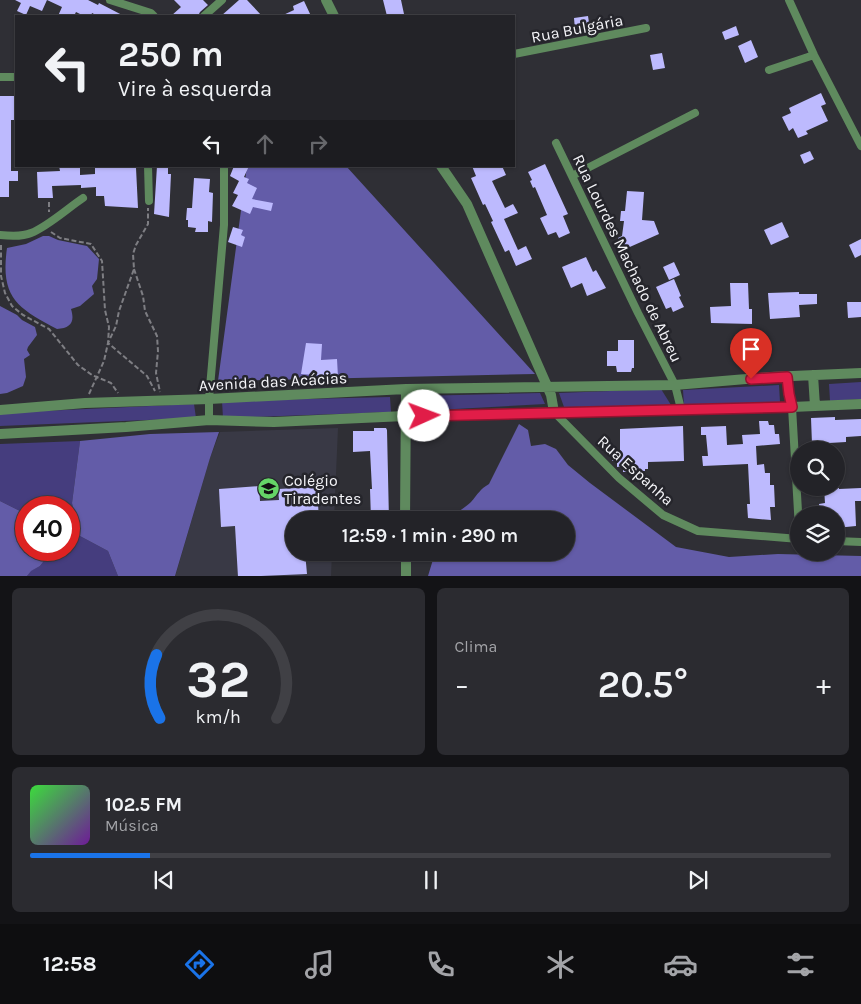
<!DOCTYPE html>
<html lang="pt">
<meta charset="utf-8">
<style>
:root{--surface:#232328;--page:#2b2b30;--text:#f1f3f6;--muted:#a3a4a8;--line:#404045;--accent:#1a73e8}
body{margin:0;font-family:Karla,sans-serif;background:var(--page);color:var(--text);height:100vh;display:flex;flex-direction:column;font-size:19px;white-space:nowrap}
*{box-sizing:border-box;margin:0}
p{font-size:16px;color:var(--muted)}
.icon{flex:none;width:28px;height:28px;fill:none;stroke:currentColor;stroke-width:2;stroke-linecap:round;stroke-linejoin:round}
.map{position:relative;height:576px;overflow:hidden}
.drawer{display:flex;flex-direction:column;gap:12px;padding:12px;background:#131316;flex:1}
.drawer>*{flex:none}
.banner{position:absolute;left:15px;top:15px;width:500px;height:152px;border-radius:0px;box-shadow:0 1px 4px #0004,0 0 0 1px var(--line);background:#232328;color:var(--text);overflow:hidden}
.tools{position:absolute;left:790px;top:441px;display:grid;gap:10px}
.tools a{display:grid;place-items:center;width:55px;height:55px;border-radius:50%;background:var(--surface);box-shadow:0 1px 4px #0004,0 0 0 1px var(--line);font-size:25px}
.speed{position:absolute;left:15px;top:496px;display:flex;gap:10px;font-size:25px;font-weight:700;text-align:center}
.speed>*{display:grid;place-content:center;width:65px;height:65px;border-radius:50%;background:var(--surface);box-shadow:0 1px 4px #0004,0 0 0 1px var(--line);line-height:1}
.speed .limit{border:8px solid #d22;background:#fff;color:#111}
.pin{position:absolute;display:grid;place-items:center;width:42px;height:42px;color:#fff;margin:-51px -21px;border-radius:50% 50% 50% 0;rotate:-45deg;box-shadow:0 0 5px #0007}
.pin .icon{rotate:45deg}
.me{position:absolute;width:55px;margin:-28px;rotate:88deg;stroke-linejoin:round;filter:drop-shadow(0 0 4px #0008)}
.turn{display:flex;align-items:center;gap:18px;height:105px;padding:0 20px;font-size:22px}
.turn .icon{width:65px;height:65px;stroke-width:2.5}
.turn b{display:block;font-size:35px;line-height:42px}
.lanes{display:flex;align-items:center;height:48px;padding:0 20px;background:#0003;justify-content:center;gap:25px;direction:ltr}
.lanes .off{opacity:.35}
.big{font-size:38px;font-weight:600;line-height:1.1}
.drawer .widget{flex:1;display:flex;flex-direction:column;justify-content:center;gap:8px;min-width:0;padding:0 18px;border-radius:8px;background:var(--page)}
.drawer .dial{align-items:center;gap:0}
.dial svg{height:130px;overflow:visible;fill:none;stroke:var(--line);stroke-width:7;stroke-linecap:round;text-anchor:middle}
.dial text{fill:var(--text);stroke:none}
.song{display:flex;align-items:center;gap:15px}
.cover{width:60px;height:60px;border-radius:8px;background:linear-gradient(135deg,hsl(120 70% 55%),hsl(280 70% 35%))}
.played{height:5px;border-radius:2px;background:linear-gradient(90deg,var(--accent) 15%,var(--line) 15%)}
.keys{display:flex;justify-content:space-around;direction:ltr}
.heat{display:flex;justify-content:space-between;align-items:center;font-size:28px;direction:ltr}
.drawer .tiles{flex:1;display:grid;gap:12px;grid-template-columns:1fr 1fr}
.widget:last-child{grid-column:span 2}
.trip{position:absolute;left:285px;top:511px;width:290px;height:50px;border-radius:25px;background:var(--surface);box-shadow:0 1px 4px #0004,0 0 0 1px var(--line);font-weight:600;line-height:50px;text-align:center}
.dock{display:flex;height:80px;justify-content:space-around;align-items:center;background:#0e0e10;color:var(--muted)}
.dock .icon{width:35px;height:35px}
.dock .selected{color:var(--accent)}
.dock b{font-size:22px;color:var(--text)}
.map>svg:first-child{display:block}
.built{fill:#393945}
.green{fill:#453d7e}
.forest{fill:#635ca8}
.building{fill:#bdbafe}
.lines{fill:none;stroke-linecap:round;stroke-linejoin:round}
.path{stroke:#7e7e83;stroke-width:2;stroke-dasharray:5 2.5;stroke-linecap:butt}
.minor{stroke:#5f8a5e;stroke-width:8}
.tertiary{stroke:#5f8a5e;stroke-width:10}
.route-casing{stroke:#92132f;stroke-width:12}
.route{stroke:#e11d48;stroke-width:9}
.labels{text-anchor:middle;stroke-width:5;stroke-linejoin:round;paint-order:stroke}
.street-label{font-size:16px;fill:#f4f4f8;stroke:#25252b}
.poi-label{font-size:16px;fill:#f4f4f8;stroke:#25252b;text-anchor:start}
</style>
<div class="map">
<svg width="861" height="577" viewBox="0 0 861 577">
<rect width="100%" height="100%" fill="#2f2f35"/>
<path class="built" d="M338 428 334 520H294V552L332 553 331 576 175 577 210 458 220 432Z"/>
<path class="green" d="M861 382V399L830 401 829 384Z
M779 385 780 402 684 406 683 390Z
M661 389 671 405 564 407 559 393Z
M540 393 545 404 418 411V396Z
M390 397 391 412 223 418 222 401Z
M194 404 196 418 0 426V413Z
M80 441 72 503 78 535 108 551 118 576H27L30 571 40 566 47 557 45 551 69 550V508H26V516L22 512 0 501V444Z"/>
<path class="forest" d="M247 166H346L535 374 218 381Z
M43 236H49L58 240 87 246 99 259 97 279 92 286 94 294 80 306 71 309C75 322 71 328 57 329 17 308 0 297 7 248L26 244Z
M0 306 17 315 22 320 35 327 37 335 28 347 27 350 30 355 24 359 26 377 23 386 7 393 0 394Z
M519 424 528 430 531 446 545 444 556 449 568 465 590 483 676 547 729 557 778 554 861 556V576H428L435 553 566 552V520H448C455 513 465 508 471 502 478 494 480 489 489 484Z
M219 432 210 458 175 576H118L108 551 78 535 72 503 80 441 150 434Z
M0 501 22 512 26 516V550H48L45 551 47 557 40 566 31 571 27 576H0Z"/>
<path class="building" d="M15 0H88L98 5 99 3 124 16H98L92 13 91 16H84L76 12 74 16H58L62 7 47 0 42 11 30 6 26 15 17 11 21 3Z
M174 0H203L208 5 200 12 198 16H171L181 7Z
M239 0H247L262 16H221Z
M383 0H401L404 14 387 16Z
M304 1 311 16H281L294 10 293 6Z
M588 16 590 29 575 30 574 18Z
M736 26 739 35 725 40 722 32Z
M751 40 758 57 745 63 738 46Z
M662 53 665 68 653 70 650 55Z
M821 93 826 104 821 106 828 121 806 131 808 134 798 138 793 128 789 131 782 117 791 113 789 108Z
M0 96H16V120H11V171H18V181H9V197H0Z
M810 151 814 159 804 164 800 155Z
M545 164 568 214 563 216 570 233 559 238 556 232 548 235 540 218 547 215 535 187 533 188 530 181 532 180 528 172Z
M59 166H80V175L95 174V166L136 168 138 208 105 206 104 196H96V187L81 188V185L52 186 53 198H38L37 172 60 171Z
M157 166H168V174H171L169 217 154 214Z
M234 166H249L244 177 249 179 247 183 257 188 252 199 273 203 271 211 253 207 250 214 232 206 238 195 233 193 239 181 230 176Z
M472 166H502L506 175 492 181 505 208 513 204 518 213 504 219 518 250 526 246 532 259 516 266 509 250 505 252 491 222 493 221 485 204 483 205 471 178 476 176Z
M194 178 210 179 209 192 213 193 212 222 208 221V232H195L196 228 188 227V220H186L187 208H192Z
M627 191 644 192 642 220 654 221 659 234 623 250 618 238 622 236 624 221H620L621 211H625Z
M782 222 789 237 771 245 764 230Z
M233 227 243 230 241 235 245 237 242 247 228 242Z
M861 239V255L855 258 849 245Z
M586 257 593 272 596 270 606 288 587 296 582 283 571 288 562 267Z
M674 262 680 275 669 280 663 267Z
M674 279 681 296 679 297 684 307 673 312 671 307 666 309 656 287Z
M730 283H748L749 309H752V324L711 323 710 307 731 306Z
M799 292V294H817V304L799 305 800 317 770 319 768 293Z
M847 302H861V317L848 318Z
M618 340H634V368H632L631 372H617L616 366H607V351H618Z
M306 343 322 344 321 360 337 359 338 377 301 374Z
M835 417V420L861 419V436L846 437V442L812 444 811 418Z
M759 421H768L769 425H774L775 434H779L780 444 756 446 757 465 764 464 765 473H770V485H774L775 507H770L771 520 748 518 747 504H750L748 464 703 466 702 456H708L706 435H701V427L726 426 727 445 743 444 742 435 760 434Z
M683 426 684 461 648 462V469H645V471L623 472V466L617 467V460L612 461V452H620V429Z
M374 428H386L387 430 389 520H371L370 489H372L370 451 353 452V431H374Z
M259 486 260 501 279 500 278 489 317 487 319 520H294V552H305L307 574 238 577 235 526 221 527 219 489Z
M824 488H839V489L861 488V501H855L856 526 836 528V515H820L819 504 825 503Z"/>
<g class="lines">
<path class="path" d="M49 202V212
M51 232 60 238 91 244 102 261 105 310 109 327 108 343 147 376 155 391
M1 245V276L5 293 12 306 23 315 49 329 78 365 92 375 111 383 118 393
M134 269 143 296 145 311 157 336 158 351 156 373 160 392
M89 394 104 361 108 343 116 326 119 311 134 269 133 254 136 245 148 224V208"/>
<path class="minor" d="M110 0 151 13 154 16
M789 0 814 55 861 146
M204 16 222 0
M514 54 646 28
M769 70 814 55
M0 77H16
M556 143 638 313 675 385 681 409
M148 166 149 201
M572 176 695 113
M0 235C10 236 22 237 31 233 47 227 68 208 83 198
M787 377 789 394 792 407 799 529
M554 412 619 478 663 515 698 531 799 539
M209 420V399L224 225V166
M836 541 861 542"/>
<path class="tertiary" d="M326 0 334 16
M441 166 467 204 551 395 554 412
M813 375 815 406
M0 410 85 403 209 399 406 389 675 385 770 377 861 373
M0 434 126 427 209 420 274 422 405 416 792 407 861 404
M405 520 406 389
M406 552V577"/>
</g>
<g class="lines">
<defs>
<path id="route" d="M424 416 792 407 789 394 787 377 751 379"/>
</defs>
<use href="#route" class="route-casing"/>
<use href="#route" class="route"/>
</g>
<defs>
<symbol id="school-disc" viewBox="-11 -11 22 22"><circle r="9.5" fill="#65d467" stroke="#25252b"/><path d="M0-5L7-2L0 1L-7-2ZM-4 1L0 2.5L4 1V4Q0 6-4 4Z" fill="#111"/></symbol>
</defs>
<g fill-rule="evenodd">
<use href="#school-disc" x="256" y="476" width="25" height="25"/>
</g>
<g class="labels">
<g class="street-label">
<text transform="translate(577 28) rotate(-11)" y="6">Rua Bulgária</text>
<text transform="translate(628 258) rotate(64)" y="6">Rua Lourdes Machado de Abreu</text>
<text transform="translate(273 381) rotate(-3)" y="6">Avenida das Acácias</text>
<text transform="translate(636 470) rotate(42)" y="6">Rua Espanha</text>
</g>
<g class="poi-label">
<text x="284" y="486">Colégio<tspan x="284" dy="18">Tiradentes</tspan></text>
</g>
</g>
</svg>
<div class="tools">
<a><svg class="icon" aria-label="search" viewBox="0 0 24 24"><circle cx="10" cy="10" r="6"/><path d="M15 15l6 6"/></svg></a>
<a><svg class="icon" aria-label="layers" viewBox="0 0 24 24"><path d="M12 4l9 5-9 5-9-5zM3 14l9 5 9-5"/></svg></a>
</div>
<div class="speed"><div class="limit">40</div></div>
<div class="pin" style="left:751px;top:379px;background:#d93025"><svg class="icon" aria-label="arrive" viewBox="0 0 24 24"><path d="M6 21V4h12l-3 4 3 4H6"/></svg></div>
<svg class="me" style="left:424px;top:416px" viewBox="-20 -20 40 40"><circle r="19" fill="#fff"/><path d="M0-13L10 11 0 6-10 11z" fill="#e11d48"/></svg>
<div class="trip">12:59 · 1 min · 290 m</div>
<div class="banner">
<div class="turn"><svg class="icon" aria-label="left" viewBox="0 0 24 24"><path d="M17 20v-9H6M10 6l-5 5 5 5"/></svg><div><b>250 m</b>Vire à esquerda</div></div>
<div class="lanes"><svg class="icon" aria-label="left" viewBox="0 0 24 24"><path d="M17 20v-9H6M10 6l-5 5 5 5"/></svg><svg class="icon off" aria-label="ahead" viewBox="0 0 24 24"><path d="M12 20V5M6 11l6-6 6 6"/></svg><svg class="icon off" aria-label="right" viewBox="0 0 24 24"><path d="M7 20v-9h11M14 6l5 5-5 5"/></svg></div>
</div>
</div>
<section class="drawer">
<div class="tiles">
<div class="widget dial"><svg viewBox="0 0 100 80">
<path d="M14 69A42 42 0 1 1 86 69"/>
<path d="M14 69A42 42 0 0 1 12 30" stroke="#1a73e8"/>
<text x="50" y="56" font-size="32" font-weight="700">32</text>
<text x="50" y="72" font-size="11">km/h</text>
</svg></div>
<div class="widget"><p>Clima</p>
<div class="heat"><a>−</a><b class="big">20.5°</b><a>+</a></div>
</div>
<div class="widget">
<div class="song"><i class="cover"></i><div><b>102.5 FM</b><p>Música</p></div></div>
<div class="played"></div>
<div class="keys"><svg class="icon" aria-label="previous" viewBox="0 0 24 24"><path d="M18 5L8 12l10 7zM5 5v14"/></svg><svg class="icon" aria-label="pause" viewBox="0 0 24 24"><path d="M8 5v14M16 5v14"/></svg><svg class="icon" aria-label="next" viewBox="0 0 24 24"><path d="M6 5l10 7-10 7zM19 5v14"/></svg></div>
</div>
</div>
</section>
<nav class="dock">
<b>12:58</b>
<svg class="icon selected" aria-label="directions" viewBox="0 0 24 24"><path d="M12 3l9 9-9 9-9-9zM9 14v-3h6M13 9l2 2-2 2"/></svg>
<svg class="icon" aria-label="music" viewBox="0 0 24 24"><path d="M9 18V5l10-2v13"/><circle cx="6" cy="18" r="3"/><circle cx="16" cy="16" r="3"/></svg>
<svg class="icon" aria-label="phone" viewBox="0 0 24 24"><path d="M5 4h4l2 5-3 2q2 4 5 5l2-3 5 2v4C11 20 4 13 5 4z"/></svg>
<svg class="icon" aria-label="climate" viewBox="0 0 24 24"><path d="M12 3v18M4 7l16 10M4 17L20 7"/></svg>
<svg class="icon" aria-label="car" viewBox="0 0 24 24"><path d="M5 17H2v-5l4-1 3-4h7l3 4 3 1v5h-3M9 17h6M6 11h13"/><circle cx="7" cy="17" r="2"/><circle cx="17" cy="17" r="2"/></svg>
<svg class="icon" aria-label="filters" viewBox="0 0 24 24"><path d="M4 7h16M4 17h16"/><circle cx="9" cy="7" r="2"/><circle cx="15" cy="17" r="2"/></svg>
</nav>
